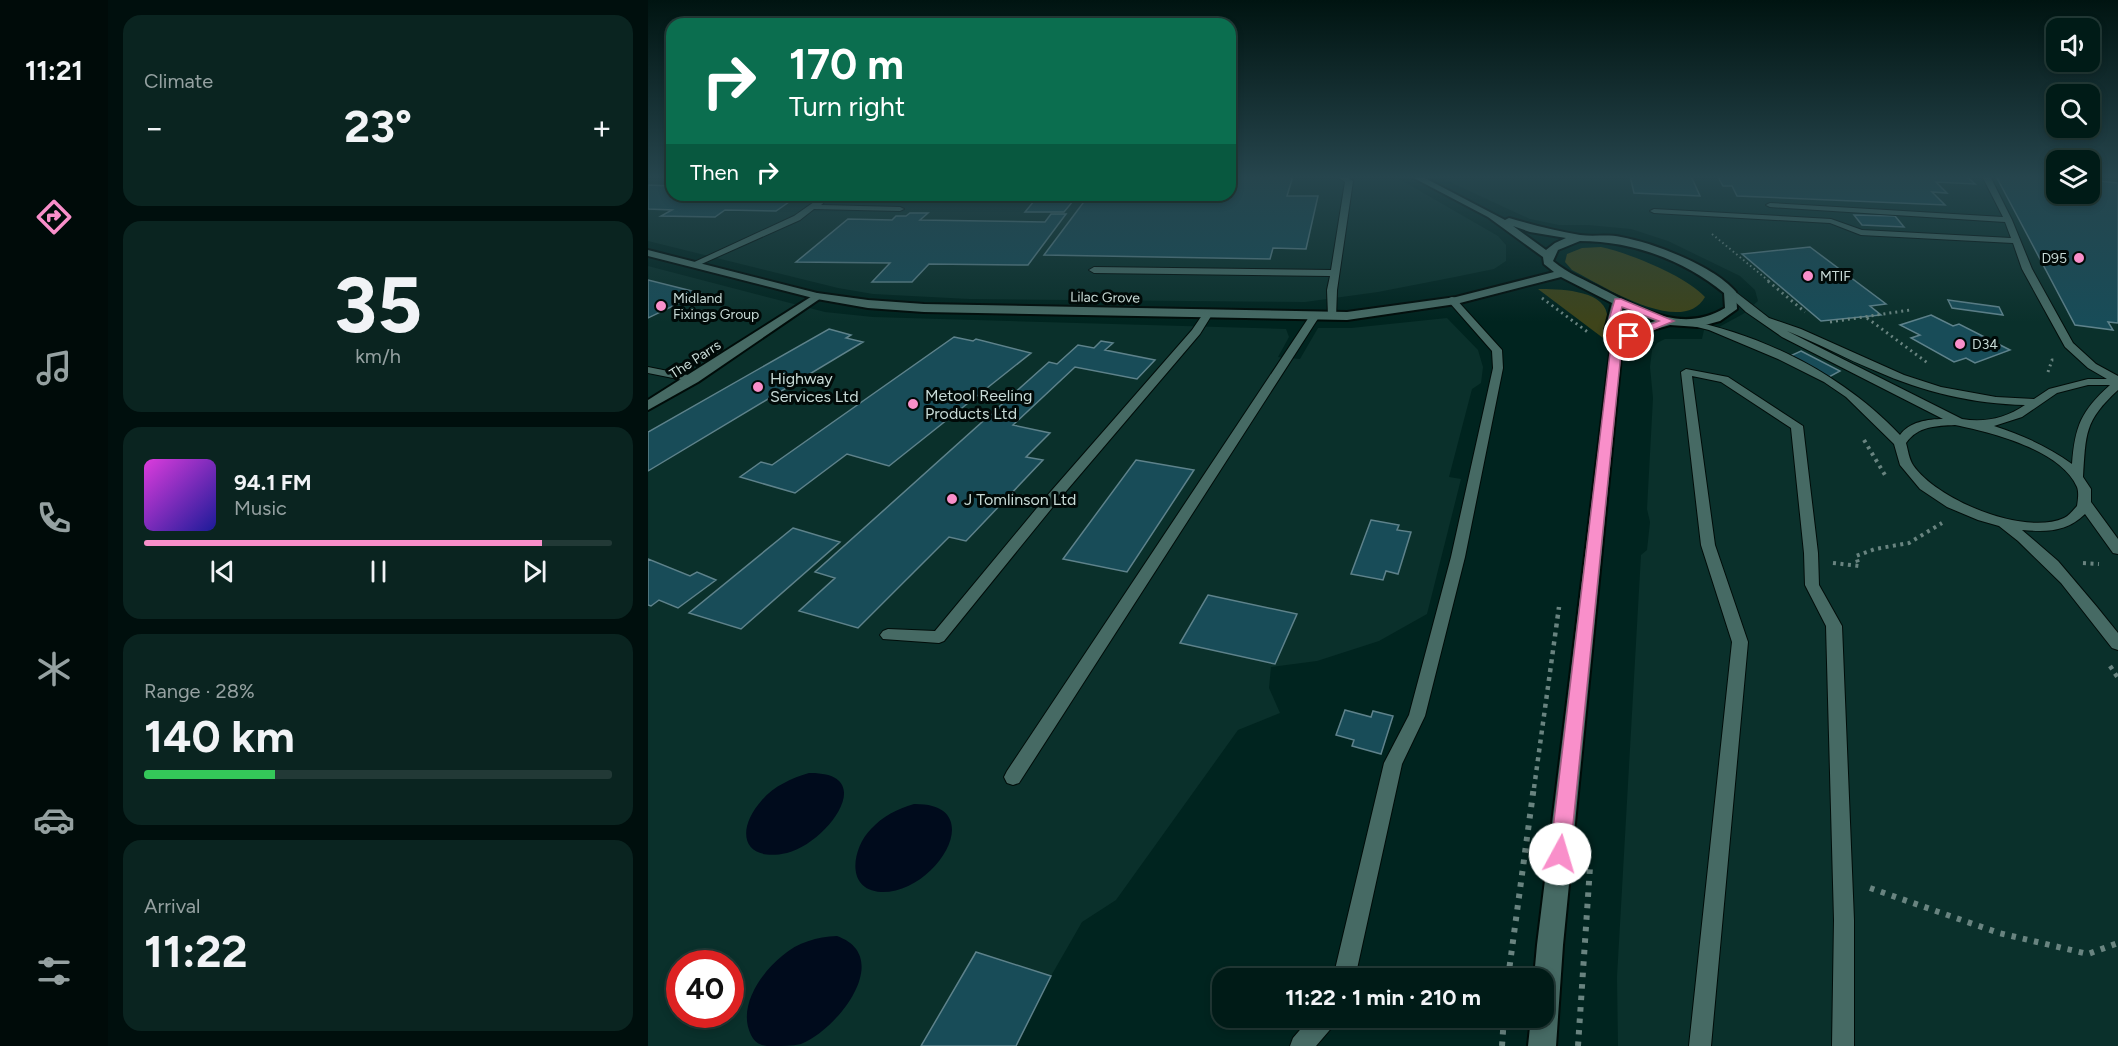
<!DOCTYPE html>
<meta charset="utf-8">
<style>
:root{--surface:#001b17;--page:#0a2420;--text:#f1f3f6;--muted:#95a1a1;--line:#223936;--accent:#f98fca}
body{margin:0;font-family:Figtree,sans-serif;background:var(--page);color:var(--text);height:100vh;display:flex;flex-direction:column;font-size:22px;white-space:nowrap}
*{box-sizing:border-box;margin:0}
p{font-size:20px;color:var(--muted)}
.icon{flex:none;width:33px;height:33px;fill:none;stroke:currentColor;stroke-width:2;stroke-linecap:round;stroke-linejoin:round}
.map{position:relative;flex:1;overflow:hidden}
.sheet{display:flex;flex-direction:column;gap:15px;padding:15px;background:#000f0d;width:540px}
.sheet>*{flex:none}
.banner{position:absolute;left:18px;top:18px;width:570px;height:183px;border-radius:18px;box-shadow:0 3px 9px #0003,0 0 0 2px var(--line);background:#0b6e4f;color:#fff;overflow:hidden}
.fabs{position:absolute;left:1398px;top:18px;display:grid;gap:12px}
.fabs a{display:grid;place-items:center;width:54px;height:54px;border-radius:12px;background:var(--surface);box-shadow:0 3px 9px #0003,0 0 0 2px var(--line);font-size:30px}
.speed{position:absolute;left:18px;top:950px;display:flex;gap:12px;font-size:30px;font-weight:700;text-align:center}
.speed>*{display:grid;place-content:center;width:78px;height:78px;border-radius:50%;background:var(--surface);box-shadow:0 3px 9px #0003,0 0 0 2px var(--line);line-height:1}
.speed .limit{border:9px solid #d22;background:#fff;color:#111}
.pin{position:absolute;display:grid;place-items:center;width:51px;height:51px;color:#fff;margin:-26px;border:3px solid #fff;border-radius:50%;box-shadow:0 2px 6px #0007}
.me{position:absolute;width:66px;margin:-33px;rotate:6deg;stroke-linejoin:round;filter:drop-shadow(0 0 4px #0008)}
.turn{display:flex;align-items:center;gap:21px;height:126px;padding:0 24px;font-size:27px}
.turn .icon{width:78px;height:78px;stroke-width:2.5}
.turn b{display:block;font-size:42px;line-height:51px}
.then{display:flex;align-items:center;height:57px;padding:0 24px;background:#0003;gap:12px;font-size:22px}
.big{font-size:45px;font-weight:700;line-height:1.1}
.sheet .widget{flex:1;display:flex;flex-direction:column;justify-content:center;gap:9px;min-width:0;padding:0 21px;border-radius:18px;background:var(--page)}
.sheet .dial{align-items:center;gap:0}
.dial b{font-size:78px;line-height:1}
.song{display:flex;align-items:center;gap:18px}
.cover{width:72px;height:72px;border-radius:9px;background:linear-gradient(135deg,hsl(300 70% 55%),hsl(240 70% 35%))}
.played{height:6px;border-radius:3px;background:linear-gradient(90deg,var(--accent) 85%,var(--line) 85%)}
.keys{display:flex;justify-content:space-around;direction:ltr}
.heat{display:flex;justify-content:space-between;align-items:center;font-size:33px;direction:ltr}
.charge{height:9px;border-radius:4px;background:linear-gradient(90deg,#34c759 28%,var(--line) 0)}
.trip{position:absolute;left:564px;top:968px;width:342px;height:60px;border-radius:18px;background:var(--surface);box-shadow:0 3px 9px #0003,0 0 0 2px var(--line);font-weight:700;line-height:60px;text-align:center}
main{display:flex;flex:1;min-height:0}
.menu{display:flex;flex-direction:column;width:108px;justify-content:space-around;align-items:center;background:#000b09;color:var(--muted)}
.menu .icon{width:42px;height:42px}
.menu .current{color:var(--accent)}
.menu b{font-size:27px;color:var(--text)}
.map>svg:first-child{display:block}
.built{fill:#0a302b;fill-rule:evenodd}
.green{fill:#3e441a}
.water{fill:#000b1c}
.building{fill:#184c58;stroke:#5e828b;stroke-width:1.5}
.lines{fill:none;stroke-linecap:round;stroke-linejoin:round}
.service-casing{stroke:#000c09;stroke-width:2}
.minor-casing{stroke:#000c09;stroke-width:4}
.tertiary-casing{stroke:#000c09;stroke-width:4}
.path-far4{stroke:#698480;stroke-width:2;stroke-dasharray:1.5 3;stroke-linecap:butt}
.path-far3{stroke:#698480;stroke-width:3;stroke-dasharray:2 4;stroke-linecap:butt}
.path-far2{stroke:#698480;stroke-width:4;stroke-dasharray:3 4.5;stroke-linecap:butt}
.path-far1{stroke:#698480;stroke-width:4.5;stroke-dasharray:4 5;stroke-linecap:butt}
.path{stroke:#698480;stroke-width:6;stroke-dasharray:4.5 7;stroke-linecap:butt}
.service{fill:#466a64;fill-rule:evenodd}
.minor{fill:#466a64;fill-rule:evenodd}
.tertiary{fill:#466a64;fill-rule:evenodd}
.route{fill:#f98fca;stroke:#a25d83;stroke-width:1.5}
.poi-dot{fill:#f98fca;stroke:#010a08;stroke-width:2}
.labels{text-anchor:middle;stroke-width:6;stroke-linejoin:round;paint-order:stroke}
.far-poi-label{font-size:14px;fill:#c8dbd7;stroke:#010a08;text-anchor:start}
.far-street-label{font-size:14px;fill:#c8dbd7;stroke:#010a08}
.poi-label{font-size:16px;fill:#c8dbd7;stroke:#010a08;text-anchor:start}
</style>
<main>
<nav class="menu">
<b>11:21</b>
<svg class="icon current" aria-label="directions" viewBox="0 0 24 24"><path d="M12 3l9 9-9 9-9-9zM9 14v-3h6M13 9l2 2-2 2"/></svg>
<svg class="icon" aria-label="music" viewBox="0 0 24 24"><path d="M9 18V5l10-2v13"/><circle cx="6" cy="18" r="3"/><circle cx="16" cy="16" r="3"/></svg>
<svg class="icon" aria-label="phone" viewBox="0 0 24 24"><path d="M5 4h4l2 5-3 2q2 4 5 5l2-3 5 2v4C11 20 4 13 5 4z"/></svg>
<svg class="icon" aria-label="climate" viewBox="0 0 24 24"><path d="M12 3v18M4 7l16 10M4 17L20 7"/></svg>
<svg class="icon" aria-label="car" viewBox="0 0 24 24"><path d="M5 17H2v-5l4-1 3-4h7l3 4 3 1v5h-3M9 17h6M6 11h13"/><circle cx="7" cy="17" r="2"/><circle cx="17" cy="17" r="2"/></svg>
<svg class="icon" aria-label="filters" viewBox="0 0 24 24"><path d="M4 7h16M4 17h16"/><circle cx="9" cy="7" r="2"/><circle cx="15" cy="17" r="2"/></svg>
</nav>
<section class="sheet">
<div class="widget"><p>Climate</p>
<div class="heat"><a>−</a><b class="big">23°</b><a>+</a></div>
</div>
<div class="widget dial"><b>35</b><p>km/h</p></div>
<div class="widget">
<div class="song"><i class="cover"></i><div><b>94.1 FM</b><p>Music</p></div></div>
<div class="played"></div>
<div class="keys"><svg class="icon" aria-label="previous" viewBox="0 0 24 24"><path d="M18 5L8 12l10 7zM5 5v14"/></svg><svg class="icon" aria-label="pause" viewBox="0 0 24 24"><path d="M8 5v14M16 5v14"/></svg><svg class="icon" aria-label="next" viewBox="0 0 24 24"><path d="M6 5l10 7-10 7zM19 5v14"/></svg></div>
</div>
<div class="widget"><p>Range · 28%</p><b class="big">140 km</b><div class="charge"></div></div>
<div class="widget"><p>Arrival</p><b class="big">11:22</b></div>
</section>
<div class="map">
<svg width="1470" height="1046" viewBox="0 0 1470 1046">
<rect width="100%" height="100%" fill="#00241f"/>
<path class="built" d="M0 176H24V195H582V176H746L850 236 858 245V261L846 269 807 277 730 292 657 302 321 299 225 294 190 288 0 241Z
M789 176H1408V194H1442V176H1470V1046H970L969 977 993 555 999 550 1002 522 999 509 1005 398 1002 367 1004 350 1009 343 1017 339H1054L1056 330 1071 327 1095 314 1110 301 1107 290 1092 276 1020 241 983 229 940 225H911L882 219Z
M0 266 177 312 225 317 638 329 641 337 630 357 652 359 670 328H703L799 318 830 350 835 367 833 383 824 389 801 477 813 479 779 614 731 641 669 661 623 667 621 688 632 713 590 730 468 900 434 922 403 976 368 1046H0ZM32 963H82V1014H32Z"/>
<path class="green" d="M953 247C981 253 1038 276 1057 297 1034 338 952 284 924 270L917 262 919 254 934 248Z
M890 289C908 289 955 289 959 314 960 322 956 331 955 338Z"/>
<path class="water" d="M161 773C233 772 178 844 139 853 94 863 87 830 114 800 126 786 144 778 161 773Z
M266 804C343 803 288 894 233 892 197 890 204 848 223 829 235 816 249 809 266 804Z
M189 936C247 957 189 1030 153 1044 144 1046 134 1046 125 1046 115 1046 108 1045 103 1035 89 1007 113 973 134 956 150 942 169 937 189 936Z"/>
<path class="building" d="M582 176H645L639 196H670L658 249 625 248 622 259 396 255 441 195H582Z
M982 176H1043L1052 196 986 193Z
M1078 176H1318L1327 184 1288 182 1299 193 1284 192 1297 205 1089 196 1084 186H1075L1070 177Z
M1348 176H1408V194H1442V180L1470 183V323L1460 322 1465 330 1427 325Z
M0 185 24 186V195H151L128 211 77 210 67 217 13 216 24 210 0 209Z
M236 195H276L271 200 231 199Z
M391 195H430L416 212H377Z
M262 213H280L272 220 397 222 403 214H418L380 265 281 264 264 282H224L242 263 148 262 200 219 244 220 248 216H258Z
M1206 215 1247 216 1256 227 1214 225Z
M1162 247 1238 304 1222 306 1233 315 1173 321 1094 254Z
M0 280 52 293 0 318Z
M1300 300 1351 307 1355 315 1304 308Z
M1283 315 1305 326 1311 324 1362 350 1327 363 1318 358 1306 362 1263 338 1272 335 1252 325Z
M181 329 203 335 198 338 215 342 0 471V432Z
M306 337 325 341 328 339 383 353 241 466 199 454 147 493 92 477 113 462 124 465Z
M453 341 465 343 457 350 507 360 489 379 427 367 365 425 402 433 378 457 395 460 318 541 301 537 210 628 151 611 187 578 167 572 401 362 409 364 430 345 446 348Z
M1153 351 1192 371 1181 377 1142 356Z
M488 460 546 470 479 572 415 559Z
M723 520 751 525 749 530 763 532 750 574 738 571 735 580 703 574Z
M145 528 192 542 93 629 41 613Z
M0 559 42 576 49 572 68 580 30 608 11 600 3 606 0 605Z
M560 595 649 614 627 664 532 643Z
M697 710 723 717 725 711 745 716 733 754 704 746 706 740 688 735Z
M328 952 403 976 368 1046H273Z"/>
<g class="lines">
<defs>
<path id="service" d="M689 176H698L705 181 689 290 688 318 680 316 679 290 682 276 446 273 441 270 446 267 683 270 697 182Z
M1334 176H1342L1364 220 1384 269 1425 343 1448 364 1470 376V390C1436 421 1438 434 1435 477L1443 489V502L1470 539V554L1465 553 1437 514C1419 532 1399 532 1374 530L1410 561 1449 607 1470 633V650L1464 648 1413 583 1370 541 1351 526 1330 520 1299 507 1272 489 1252 465 1246 444 1198 397 1176 382 1130 359 1061 330 1033 323 1038 320C1117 335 1196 376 1252 435 1261 422 1280 419 1295 419L1134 337 1098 312 1079 294V290H1085L1121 318 1153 329 1256 375 1293 387 1348 397 1386 399 1401 389 1440 379H1459L1440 368 1417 347 1374 269 1365 243 1213 235 1182 223 1006 213 1002 211 1006 209 1183 219 1214 230 1363 238 1357 222 1122 207 1118 205 1122 203 1355 217ZM1139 331C1170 343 1198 359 1228 371 1275 392 1326 404 1377 405 1358 418 1336 423 1314 419ZM1440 385H1462C1433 411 1427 426 1424 464 1399 446 1374 435 1346 426L1374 417 1409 393ZM1307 425C1343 432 1413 450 1429 487 1431 492 1430 500 1429 506 1425 510 1421 516 1416 518 1376 536 1289 500 1265 465 1261 459 1260 450 1258 443 1270 426 1288 426 1307 425Z
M176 195H185L173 205 252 207 256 209 252 211 166 209 152 220 49 266 42 264 146 216Z
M804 297 807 298 854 350 855 368 817 557 777 716 754 764 707 978H685L736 763 761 715 803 557 845 368 844 351 801 302V298Z
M560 310 565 313 552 334 408 503 296 641 291 643 235 639 232 635 235 631 240 629 287 631 398 497 544 330 557 311Z
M666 314 671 317 371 783 365 785 359 783 356 777 359 771 661 317Z
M0 367 45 376 50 379 45 382 0 373Z
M1038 369 1080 377 1155 426 1170 553 1171 585 1194 626 1206 920V1046H1184L1186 920 1178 626 1157 585 1156 553 1143 428 1073 382 1044 376 1067 545 1100 642 1063 1046H1041L1084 642 1053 545 1033 372Z
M663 1017H689L686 1025 668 1046H642L645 1038Z"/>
<path id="minor" d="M169 293 175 296 173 298 50 382 0 410V400Z"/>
<path id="tertiary" d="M762 176H773L857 220 861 218C885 225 907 231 932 235 946 237 960 234 973 237 1006 243 1066 266 1088 292L1089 309 1072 321 1050 327 1022 325 1001 331 974 347 915 945 908 1046H880L883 1017H896V978H886L889 945 962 353 957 330 964 303 913 277 808 304 699 320 276 312 220 308 169 299 0 256V250L169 293 220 300 276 304 699 312 808 297 906 272 896 264 895 257 840 217ZM865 226 882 232 918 238 907 243 898 250ZM932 241C984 241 1036 260 1076 293L1077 308C1034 334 994 309 954 289 938 280 920 274 905 261L910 250ZM974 308 1007 321 993 325 972 338 969 330Z"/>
</defs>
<use href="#service" class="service-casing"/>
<use href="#minor" class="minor-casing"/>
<use href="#tertiary" class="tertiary-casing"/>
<path class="path-far4" d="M1064 234 1122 282"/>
<path class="path-far3" d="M1120 281 1157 312
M894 298 941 333
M1219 318 1281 364
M1182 322 1262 310
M1400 372 1404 360H1407"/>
<path class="path-far2" d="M1216 440 1237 475
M1185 563 1211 566 1208 556 1227 549 1261 543 1294 523
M1435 563 1451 564"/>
<path class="path-far1" d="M1462 666 1470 678
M886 788 911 607"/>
<path class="path" d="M1222 888 1351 933 1440 954 1470 943
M860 978 886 786
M854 1046 856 1017
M930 1046 942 867"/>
<use href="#service" class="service"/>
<use href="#minor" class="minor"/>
<use href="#tertiary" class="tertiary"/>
</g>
<linearGradient id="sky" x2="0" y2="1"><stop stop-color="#001411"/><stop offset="0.55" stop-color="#26454d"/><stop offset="1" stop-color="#26454d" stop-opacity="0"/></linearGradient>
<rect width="1470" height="322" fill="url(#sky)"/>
<path class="route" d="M967 299H973L1026 321 985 338H978V334L1011 321 974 307 968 330 974 345 973 353 922 854 919 861 912 864 905 861 902 854 962 353 963 345 958 330Z"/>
<g class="poi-dot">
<circle cx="1431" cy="258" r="6"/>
<circle cx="1160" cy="276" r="6"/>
<circle cx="13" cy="306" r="6"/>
<circle cx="1312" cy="344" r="6"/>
<circle cx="110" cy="387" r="6"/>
<circle cx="265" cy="404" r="6"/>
<circle cx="304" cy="499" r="6"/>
</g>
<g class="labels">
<g class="far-poi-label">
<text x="1419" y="263" text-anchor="end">D95</text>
<text x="1172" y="281">MTIF</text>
<text x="25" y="303">Midland<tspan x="25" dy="16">Fixings Group</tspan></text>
<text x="1324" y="349">D34</text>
</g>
<g class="far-street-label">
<text transform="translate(457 297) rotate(1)" y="5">Lilac Grove</text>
<text transform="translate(47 359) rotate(-33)" y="5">The Parrs</text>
</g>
<g class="poi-label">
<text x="122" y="384">Highway<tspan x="122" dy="18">Services Ltd</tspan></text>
<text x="277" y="401">Metool Reeling<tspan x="277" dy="18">Products Ltd</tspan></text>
<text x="316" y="505">J Tomlinson Ltd</text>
</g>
</g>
</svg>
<div class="fabs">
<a><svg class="icon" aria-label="sound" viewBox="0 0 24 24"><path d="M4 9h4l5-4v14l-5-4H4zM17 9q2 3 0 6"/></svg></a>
<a><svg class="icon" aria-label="search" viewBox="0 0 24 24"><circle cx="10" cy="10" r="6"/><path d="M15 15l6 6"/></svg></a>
<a><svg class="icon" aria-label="layers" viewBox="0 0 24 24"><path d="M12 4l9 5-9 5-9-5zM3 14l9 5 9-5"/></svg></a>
</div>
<div class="speed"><div class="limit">40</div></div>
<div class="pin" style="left:981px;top:336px;background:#d93025"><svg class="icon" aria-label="arrive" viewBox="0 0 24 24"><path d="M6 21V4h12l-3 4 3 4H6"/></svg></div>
<svg class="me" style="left:912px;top:854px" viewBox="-20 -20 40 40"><circle r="19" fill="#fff"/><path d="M0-13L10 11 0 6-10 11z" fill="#f98fca"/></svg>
<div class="trip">11:22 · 1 min · 210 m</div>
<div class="banner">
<div class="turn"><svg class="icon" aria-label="right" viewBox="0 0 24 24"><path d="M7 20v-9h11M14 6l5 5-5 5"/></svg><div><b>170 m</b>Turn right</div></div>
<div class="then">Then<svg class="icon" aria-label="right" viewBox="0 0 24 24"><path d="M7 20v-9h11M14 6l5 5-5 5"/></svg></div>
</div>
</div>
</main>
